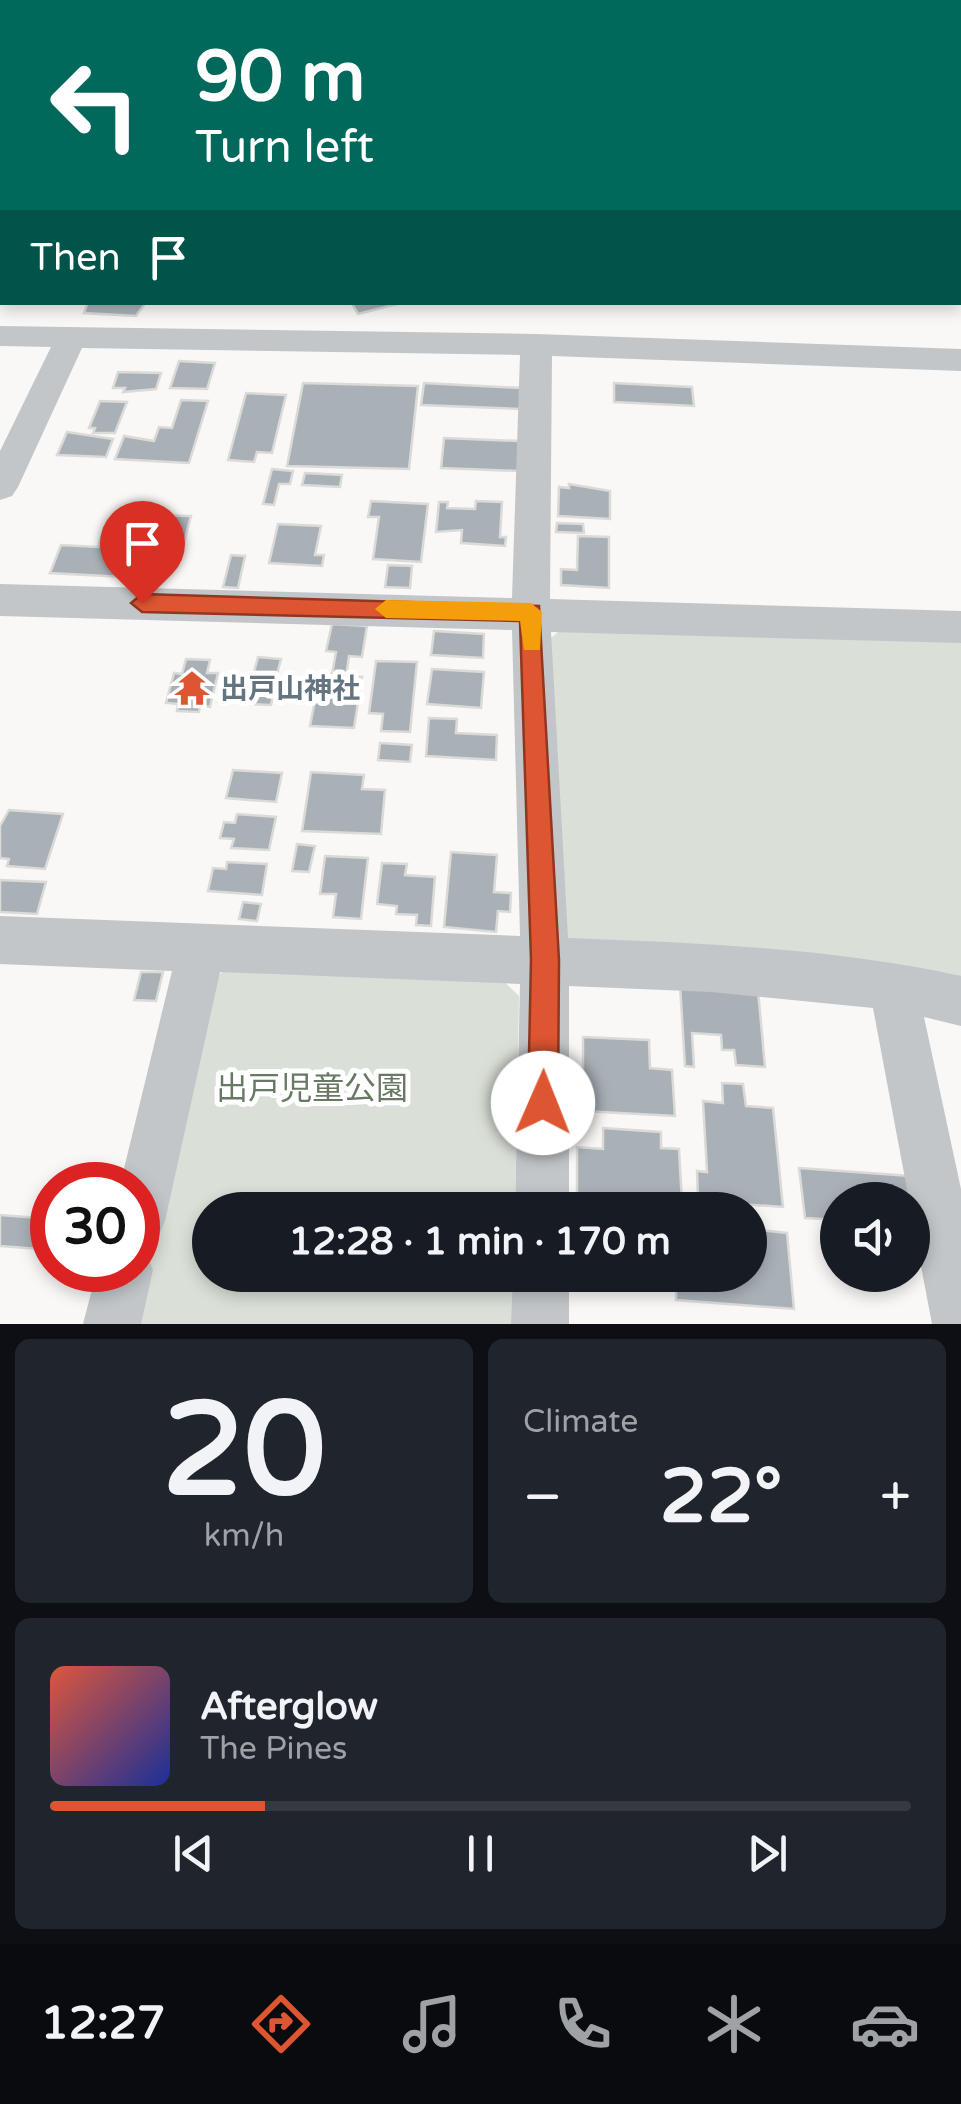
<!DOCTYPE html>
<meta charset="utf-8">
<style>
:root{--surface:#171b24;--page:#20242c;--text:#f1f3f6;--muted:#9ea1a6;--line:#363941;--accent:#de5531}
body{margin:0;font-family:"Varela Round","Noto Sans JP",sans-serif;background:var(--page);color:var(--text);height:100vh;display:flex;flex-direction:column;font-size:38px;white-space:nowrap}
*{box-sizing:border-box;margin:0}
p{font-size:32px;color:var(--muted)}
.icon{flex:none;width:55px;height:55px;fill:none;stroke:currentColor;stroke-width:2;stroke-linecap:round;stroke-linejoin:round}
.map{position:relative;height:1324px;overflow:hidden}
.drawer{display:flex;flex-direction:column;gap:15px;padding:15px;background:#0d0f14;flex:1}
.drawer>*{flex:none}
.hud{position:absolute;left:0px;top:0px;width:962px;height:305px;box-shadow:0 5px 15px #0003;background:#00695c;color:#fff;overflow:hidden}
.buttons{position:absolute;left:820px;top:1182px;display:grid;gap:20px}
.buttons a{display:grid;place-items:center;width:110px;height:110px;border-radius:50%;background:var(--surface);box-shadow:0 5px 15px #0003;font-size:50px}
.speed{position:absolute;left:30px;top:1162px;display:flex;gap:20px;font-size:50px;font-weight:700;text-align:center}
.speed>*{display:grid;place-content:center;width:130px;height:130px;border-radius:50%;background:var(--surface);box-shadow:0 5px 15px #0003;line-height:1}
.speed .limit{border:15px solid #d22;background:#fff;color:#111}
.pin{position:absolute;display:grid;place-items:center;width:85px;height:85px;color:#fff;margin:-102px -42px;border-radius:50% 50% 50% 0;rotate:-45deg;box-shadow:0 0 10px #0007}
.pin .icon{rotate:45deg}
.me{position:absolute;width:110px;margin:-55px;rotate:1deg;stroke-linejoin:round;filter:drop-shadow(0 0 8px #0008)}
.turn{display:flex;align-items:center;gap:35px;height:210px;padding:0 30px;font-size:45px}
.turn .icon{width:130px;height:130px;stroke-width:2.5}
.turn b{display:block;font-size:70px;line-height:85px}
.then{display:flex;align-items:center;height:95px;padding:0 30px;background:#0003;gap:20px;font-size:38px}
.big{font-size:75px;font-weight:700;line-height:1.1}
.drawer .widget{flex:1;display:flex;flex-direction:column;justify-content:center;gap:15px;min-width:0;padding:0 35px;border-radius:15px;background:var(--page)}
.drawer .dial{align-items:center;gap:0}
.dial b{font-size:130px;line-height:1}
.song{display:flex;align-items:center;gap:30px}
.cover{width:120px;height:120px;border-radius:15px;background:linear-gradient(135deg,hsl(10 70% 55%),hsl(230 70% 35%))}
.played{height:10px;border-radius:5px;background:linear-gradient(90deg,var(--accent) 25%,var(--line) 25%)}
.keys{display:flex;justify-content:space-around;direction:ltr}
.heat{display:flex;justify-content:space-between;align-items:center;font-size:55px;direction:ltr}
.drawer .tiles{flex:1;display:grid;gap:15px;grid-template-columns:1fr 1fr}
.widget:last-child{grid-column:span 2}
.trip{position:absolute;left:192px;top:1192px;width:575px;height:100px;border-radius:50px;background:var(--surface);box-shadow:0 5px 15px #0003;font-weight:700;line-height:100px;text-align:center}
.dock{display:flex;height:160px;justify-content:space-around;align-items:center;background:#090b0e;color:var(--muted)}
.dock .icon{width:70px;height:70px}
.dock .selected{color:var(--accent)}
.dock b{font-size:45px;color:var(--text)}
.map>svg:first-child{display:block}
.green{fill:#dadfd7}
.building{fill:#a9b1b7;stroke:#dadad8;stroke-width:2.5}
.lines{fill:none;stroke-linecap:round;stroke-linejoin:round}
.minor{fill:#c2c6c9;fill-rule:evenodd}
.route{fill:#de5531;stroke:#903720;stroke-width:2.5}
.slow{fill:#f59e0b}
.labels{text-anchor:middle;stroke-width:10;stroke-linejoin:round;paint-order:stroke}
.poi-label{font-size:28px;font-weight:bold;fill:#657580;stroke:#fff;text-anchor:start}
.near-park-label{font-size:32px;fill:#677863;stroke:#fff}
</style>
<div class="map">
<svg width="961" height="1324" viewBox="0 0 961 1324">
<rect width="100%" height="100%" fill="#f9f8f6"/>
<path class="green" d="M564 627 961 639V984L573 947 552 934 551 638Z
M232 964 498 976 519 996 515 1210H210V1275H514L513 1324H132L213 979Z"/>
<path class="building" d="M88 302H146L136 316 84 313Z
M351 302H405L358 314Z
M179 361 215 363 207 389 170 388Z
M118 372 161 373 156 389 123 392 125 388H113Z
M303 383 418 386 409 469 287 466Z
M424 383 522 388 521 409 421 405Z
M614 383 692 387 694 406 614 402Z
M246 393 286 395 272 453 257 452 254 462 228 460Z
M181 400 208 401 189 463 115 459 124 436 154 441 159 427 172 428Z
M100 401 127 402 115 433H93L95 428H89Z
M67 432 113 439 106 457 57 455Z
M444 438 519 441 518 471 441 468Z
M272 469 293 471 290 484H279L274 505 263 504Z
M305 473 342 475 340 487 302 485Z
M569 484 610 491V519L558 516 559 487 569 488Z
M371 501 428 504 421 562 373 559 379 517H368Z
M476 501 502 502 500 537H506L505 546 461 543 462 530 436 532 439 502H448L447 508 475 509Z
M152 515 191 516 181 553 147 551 149 544H157L160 536 145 535Z
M557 523 583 524 584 533 556 532Z
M278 524 321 526 315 555H324L322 566 269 563Z
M578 536 609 537V588L561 585V569L577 570Z
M101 537 127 538 123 550H134L124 577 50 573 61 545 98 547Z
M231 555 245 556 238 588 223 587Z
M388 565 412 566 410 588 385 587Z
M332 624 367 626 362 657 349 656 346 676 362 677 354 728 310 726 320 674H332L336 652 326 651Z
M434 631 484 634 483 658 431 655Z
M258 657 281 659 277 674 254 672Z
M186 659 210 660 207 673H218L210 707 200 706 199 712 177 711 178 704 166 703 174 673 182 674Z
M376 661 417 662 410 732 381 731 383 714 369 713Z
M432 669 484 672 481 708 427 704Z
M255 678 276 679 271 705 249 704Z
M429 718 457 719 456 733 497 735 496 760 426 756Z
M380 743 412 745 410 762 378 760Z
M233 770 282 773 276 802 226 798Z
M311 772 364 775 362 789 385 790 381 834 302 831Z
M9 810 63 814 45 869 7 866 9 859 0 858V826Z
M237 814 276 817 269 850 231 848 234 839 220 838 224 822 235 823Z
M297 844 315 846 309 872 292 871Z
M451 852 497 855 494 892 511 893 510 912 498 911 496 932 444 927Z
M325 856 368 858 361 919 333 917 336 894H320Z
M227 862 267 864 262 895 208 891 213 868 226 869Z
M382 863 407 864 405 875 435 877 431 926 416 925 417 915 396 914 397 906 377 904Z
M0 880 46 882 37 914 0 912Z
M243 902 261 904 257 921 239 919Z
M141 972H163L156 1001 134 1000Z
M680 986 758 990 765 1067 736 1065 734 1050H722L721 1035 692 1033 694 1067 685 1066Z
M583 1037 649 1040 650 1068 672 1070 675 1116 583 1111Z
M722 1083 743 1084 746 1106 773 1108 783 1207 698 1201 697 1171 707 1172 703 1101 723 1103Z
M603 1128 661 1132V1148L679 1149 682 1203 577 1195V1147L603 1149Z
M799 1168 911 1176 919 1226 912 1225V1200H838V1220L805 1218Z
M0 1215 52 1219V1250L0 1246Z
M759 1230 787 1233 794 1309 676 1300V1275H750V1256L761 1257Z"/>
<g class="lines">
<path class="minor" d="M0 0H10L12 2H2L0 11Z
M426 0H450L451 2H428Z
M522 0H544V2H522Z
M757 0H779V2H757Z
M960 65H961V79H960Z
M0 326 536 334 961 349V371L552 356 550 599 961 611V643L551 632 568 938C700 943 832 948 961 976V1026L924 1017 961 1189V1324H932L912 1219V1200H909L873 1008 711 992 569 986V1210H515L520 984 220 972 165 1221 157 1240 140 1248 145 1250 153 1270 141 1324H83L97 1270H138V1185H120L172 971 0 964V916L520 936 512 630 0 616V584L512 598 520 355 82 348 18 487 12 496 0 500V451L51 347 0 346Z
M513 1275H569V1324H511Z"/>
</g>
<path class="route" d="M142 594 539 606 559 960 558 1103 553 1113 543 1117 533 1113 528 1103 531 960 520 621 142 612 131 603Z"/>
<path class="slow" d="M386 600 531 603 542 612 540 650H524L520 621 386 618 375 609Z"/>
<defs>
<symbol id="temple-bare" viewBox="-9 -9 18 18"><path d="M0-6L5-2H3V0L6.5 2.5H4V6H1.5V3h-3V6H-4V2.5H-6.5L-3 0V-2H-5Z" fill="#de5531" stroke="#fff" stroke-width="2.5" paint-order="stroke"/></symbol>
</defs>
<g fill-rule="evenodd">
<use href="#temple-bare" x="167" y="663" width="50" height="50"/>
</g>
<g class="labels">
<g class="poi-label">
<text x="220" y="698">出戸山神社</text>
</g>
<g class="near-park-label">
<text x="312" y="1099">出戸児童公園</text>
</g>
</g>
</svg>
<div class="buttons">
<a><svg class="icon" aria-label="sound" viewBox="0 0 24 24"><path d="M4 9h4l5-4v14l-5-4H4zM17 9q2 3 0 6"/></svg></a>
</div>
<div class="speed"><div class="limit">30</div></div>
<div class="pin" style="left:142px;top:603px;background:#d93025"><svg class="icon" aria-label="arrive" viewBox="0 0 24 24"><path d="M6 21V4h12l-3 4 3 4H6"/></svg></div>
<svg class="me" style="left:543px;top:1103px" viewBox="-20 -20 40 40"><circle r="19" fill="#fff"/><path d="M0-13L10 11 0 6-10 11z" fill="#de5531"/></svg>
<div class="trip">12:28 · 1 min · 170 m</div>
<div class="hud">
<div class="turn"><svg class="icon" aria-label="left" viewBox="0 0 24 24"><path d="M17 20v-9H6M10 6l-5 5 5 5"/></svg><div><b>90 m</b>Turn left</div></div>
<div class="then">Then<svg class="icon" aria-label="arrive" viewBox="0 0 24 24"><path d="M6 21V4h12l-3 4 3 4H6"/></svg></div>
</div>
</div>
<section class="drawer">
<div class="tiles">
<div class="widget dial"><b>20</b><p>km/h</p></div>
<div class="widget"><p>Climate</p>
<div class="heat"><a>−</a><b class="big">22°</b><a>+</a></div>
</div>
<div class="widget">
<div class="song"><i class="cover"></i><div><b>Afterglow</b><p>The Pines</p></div></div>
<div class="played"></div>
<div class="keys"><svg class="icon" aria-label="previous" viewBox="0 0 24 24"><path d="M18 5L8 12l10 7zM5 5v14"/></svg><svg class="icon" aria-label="pause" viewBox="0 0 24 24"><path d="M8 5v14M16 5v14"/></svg><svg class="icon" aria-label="next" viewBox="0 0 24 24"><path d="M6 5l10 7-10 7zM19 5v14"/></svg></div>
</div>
</div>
</section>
<nav class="dock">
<b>12:27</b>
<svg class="icon selected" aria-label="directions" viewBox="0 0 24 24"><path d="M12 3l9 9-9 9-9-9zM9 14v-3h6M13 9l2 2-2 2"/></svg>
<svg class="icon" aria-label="music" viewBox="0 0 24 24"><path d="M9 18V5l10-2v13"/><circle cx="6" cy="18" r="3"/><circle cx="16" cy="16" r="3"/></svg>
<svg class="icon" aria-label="phone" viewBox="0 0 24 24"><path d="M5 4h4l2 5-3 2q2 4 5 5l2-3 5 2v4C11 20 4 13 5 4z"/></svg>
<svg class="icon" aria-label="climate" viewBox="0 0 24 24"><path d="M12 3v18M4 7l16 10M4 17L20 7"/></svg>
<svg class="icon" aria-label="car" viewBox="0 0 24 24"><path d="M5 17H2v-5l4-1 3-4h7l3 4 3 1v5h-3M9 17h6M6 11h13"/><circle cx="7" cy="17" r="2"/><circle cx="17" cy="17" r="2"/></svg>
</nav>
